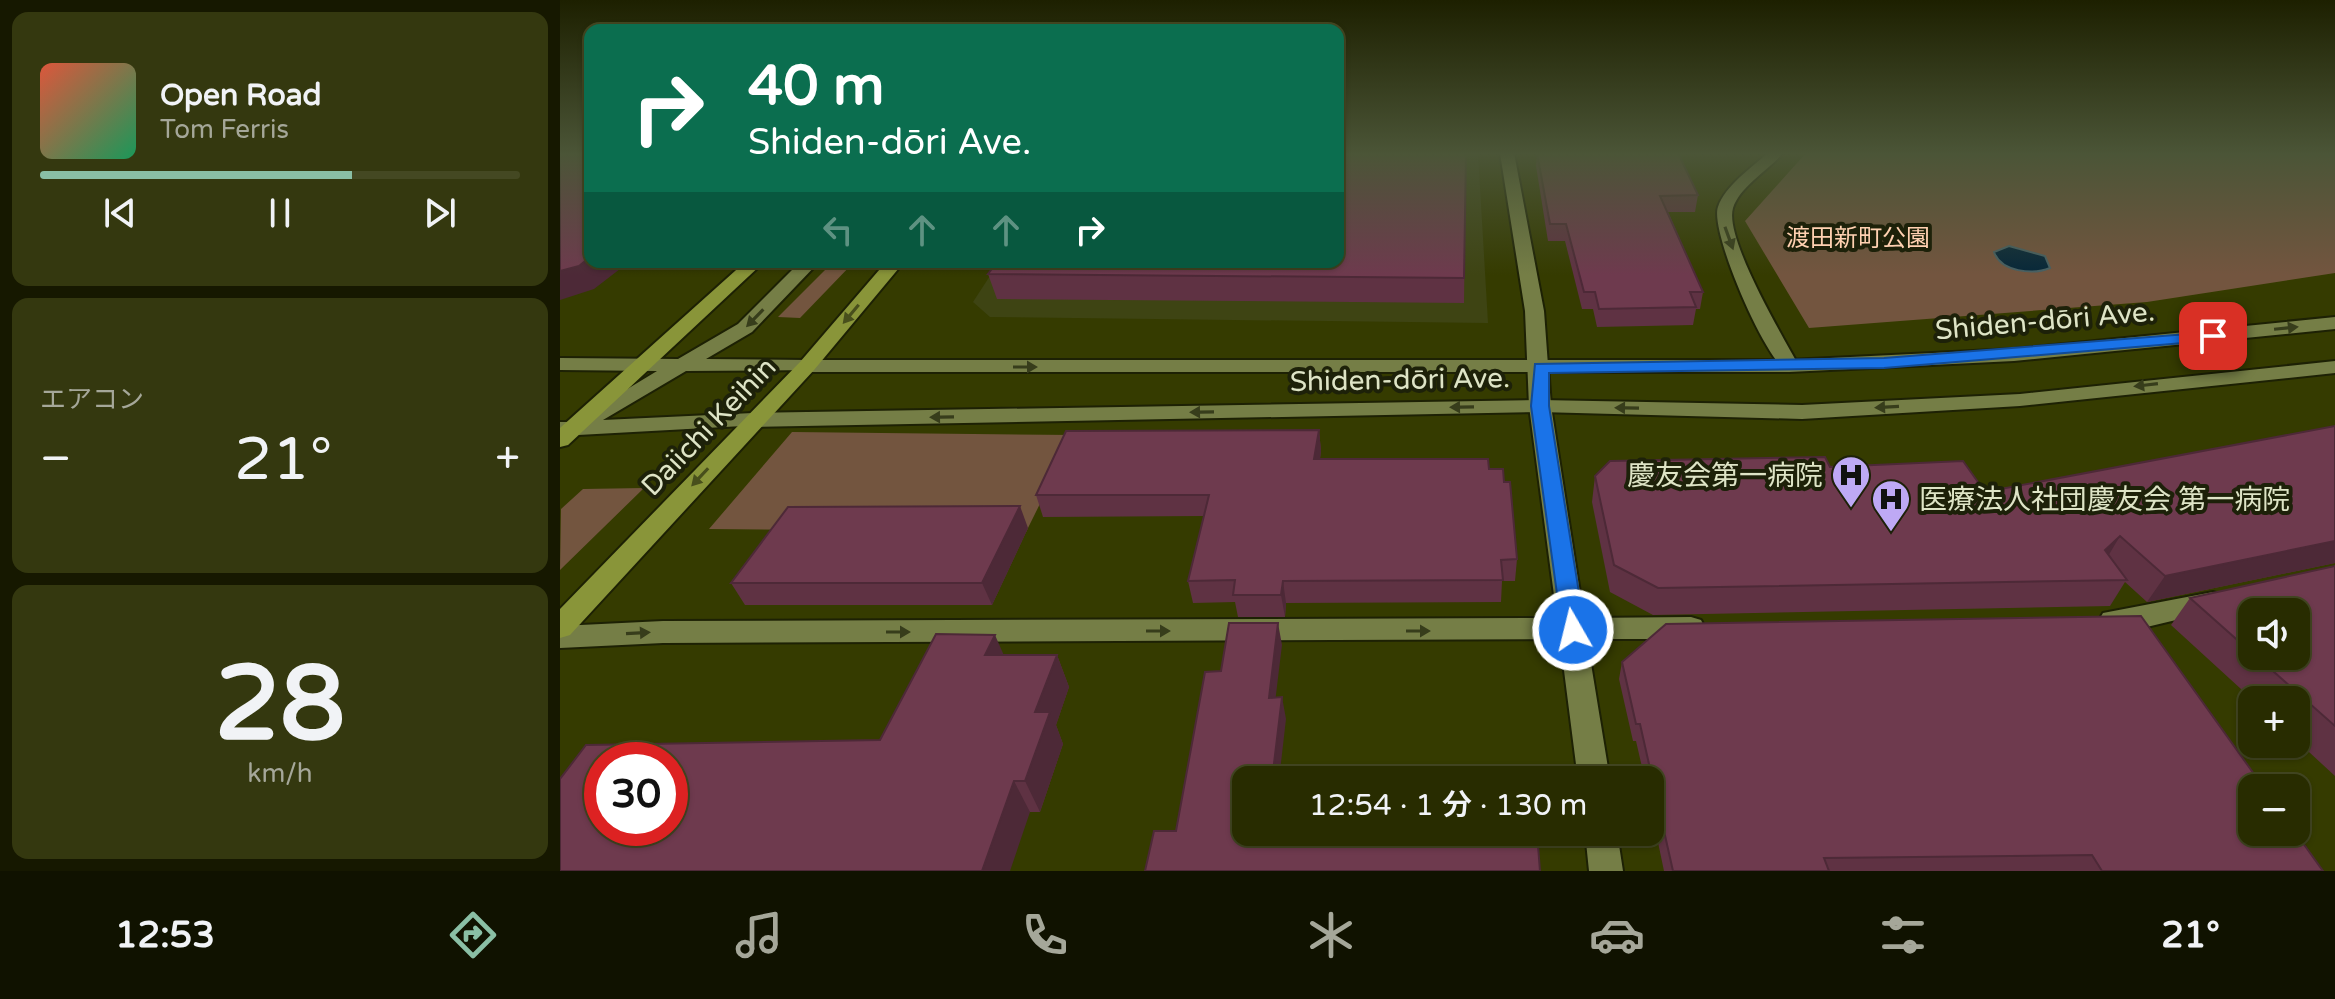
<!DOCTYPE html>
<html lang="ja">
<meta charset="utf-8">
<style>
:root{--surface:#282c00;--page:#34380f;--text:#f1f3f6;--muted:#a5a799;--line:#444822;--accent:#8abfa5}
body{margin:0;font-family:"Varela Round","Noto Sans JP",sans-serif;background:var(--page);color:var(--text);height:100vh;display:flex;flex-direction:column;font-size:30px;white-space:nowrap}
*{box-sizing:border-box;margin:0}
p{font-size:26px;color:var(--muted)}
.icon{flex:none;width:44px;height:44px;fill:none;stroke:currentColor;stroke-width:2;stroke-linecap:round;stroke-linejoin:round}
.map{position:relative;flex:1;overflow:hidden}
.details{display:flex;flex-direction:column;gap:12px;padding:12px;background:#161800;width:560px}
.details>*{flex:none}
.banner{position:absolute;left:24px;top:24px;width:760px;height:244px;border-radius:16px;box-shadow:0 2px 6px #0004,0 0 0 2px var(--line);background:#0b6e4f;color:#fff;overflow:hidden}
.controls{position:absolute;left:1678px;top:598px;display:grid;gap:16px}
.controls a{display:grid;place-items:center;width:72px;height:72px;border-radius:16px;background:var(--surface);box-shadow:0 2px 6px #0004,0 0 0 2px var(--line);font-size:40px}
.speed{position:absolute;left:24px;top:742px;display:flex;gap:16px;font-size:40px;font-weight:700;text-align:center}
.speed>*{display:grid;place-content:center;width:104px;height:104px;border-radius:50%;background:var(--surface);box-shadow:0 2px 6px #0004,0 0 0 2px var(--line);line-height:1}
.speed .limit{border:12px solid #d22;background:#fff;color:#111}
.pin{position:absolute;display:grid;place-items:center;width:68px;height:68px;color:#fff;margin:-34px;border-radius:16px;box-shadow:0 4px 12px #0006}
.me{position:absolute;width:88px;margin:-44px;rotate:352deg;stroke-linejoin:round;filter:drop-shadow(0 0 6px #0008)}
.turn{display:flex;align-items:center;gap:28px;height:168px;padding:0 32px;font-size:36px}
.turn .icon{width:104px;height:104px;stroke-width:2.5}
.turn b{display:block;font-size:56px;line-height:68px}
.lanes{display:flex;align-items:center;height:76px;padding:0 32px;background:#0003;justify-content:center;gap:40px;direction:ltr}
.lanes .off{opacity:.35}
.big{font-size:60px;font-weight:600;line-height:1.1}
.details .widget{flex:1;display:flex;flex-direction:column;justify-content:center;gap:12px;min-width:0;padding:0 28px;border-radius:16px;background:var(--page)}
.details .dial{align-items:center;gap:0}
.dial b{font-size:104px;line-height:1}
.song{display:flex;align-items:center;gap:24px}
.cover{width:96px;height:96px;border-radius:12px;background:linear-gradient(135deg,hsl(10 70% 55%),hsl(150 70% 35%))}
.played{height:8px;border-radius:4px;background:linear-gradient(90deg,var(--accent) 65%,var(--line) 65%)}
.keys{display:flex;justify-content:space-around;direction:ltr}
.heat{display:flex;justify-content:space-between;align-items:center;font-size:44px;direction:ltr}
.trip{position:absolute;left:672px;top:766px;width:432px;height:80px;border-radius:16px;background:var(--surface);box-shadow:0 2px 6px #0004,0 0 0 2px var(--line);font-weight:600;line-height:80px;text-align:center}
.menu{display:flex;height:128px;justify-content:space-around;align-items:center;background:#101200;color:var(--muted)}
.menu .icon{width:56px;height:56px}
.menu .current{color:var(--accent)}
.menu b{font-size:36px;color:var(--text)}
main{display:flex;flex:1;min-height:0}
.map>svg:first-child{display:block}
.built{fill:#3e4413}
.green{fill:#73553f}
.water{fill:#072739;stroke:#486063;stroke-width:2}
.lines{fill:none;stroke-linecap:round;stroke-linejoin:round}
.minor-casing{stroke:#1d2104;stroke-width:4}
.tertiary-casing{stroke:#1d2104;stroke-width:4}
.secondary-casing{stroke:#1d2104;stroke-width:4}
.trunk-casing{stroke:#1d2104;stroke-width:4}
.minor{fill:#757e46;fill-rule:evenodd}
.tertiary{fill:#757e46;fill-rule:evenodd}
.secondary{fill:#757e46;fill-rule:evenodd}
.trunk{fill:#899539;fill-rule:evenodd}
.wall{fill:#5f3243;fill-rule:evenodd}
.shaded-wall{fill:#4d2937}
.building{fill:#6e3a4e;stroke:#4d2937;stroke-width:2;fill-rule:evenodd}
.oneway{fill:#373d1b}
.oneway2{fill:#484f1c}
.route{fill:#1a73e8;stroke:#114b97;stroke-width:2}
.labels{text-anchor:middle;stroke-width:8;stroke-linejoin:round;paint-order:stroke}
.far-park-label{font-size:24px;fill:#ffd1b1;stroke:#1d2109}
.street-label{font-size:28px;fill:#dee4c6;stroke:#1d2109}
.poi-label{font-size:28px;fill:#dee4c6;stroke:#1d2109;text-anchor:end}
</style>
<main>
<section class="details">
<div class="widget">
<div class="song"><i class="cover"></i><div><b>Open Road</b><p>Tom Ferris</p></div></div>
<div class="played"></div>
<div class="keys"><svg class="icon" aria-label="previous" viewBox="0 0 24 24"><path d="M18 5L8 12l10 7zM5 5v14"/></svg><svg class="icon" aria-label="pause" viewBox="0 0 24 24"><path d="M8 5v14M16 5v14"/></svg><svg class="icon" aria-label="next" viewBox="0 0 24 24"><path d="M6 5l10 7-10 7zM19 5v14"/></svg></div>
</div>
<div class="widget"><p>エアコン</p>
<div class="heat"><a>−</a><b class="big">21°</b><a>+</a></div>
</div>
<div class="widget dial"><b>28</b><p>km/h</p></div>
</section>
<div class="map">
<svg width="1775" height="871" viewBox="0 0 1775 871">
<rect width="100%" height="100%" fill="#353b00"/>
<path class="built" d="M778 153H918L928 323 430 317 413 302 439 262H778Z"/>
<path class="green" d="M1246 153H1775V273L1587 302 1249 328 1185 221Z
M273 262H294L240 318 218 317Z
M232 432 514 435 466 532 149 529Z
M84 488 0 570 1 509 23 489Z"/>
<path class="water" d="M1449 246 1485 256 1490 268C1473 275 1441 272 1434 252Z"/>
<g class="lines">
<defs>
<path id="minor" d="M940 153H954L984 311 991 406 1024 618 1131 617 1141 620 1145 628 1141 636 1131 639H1027L1050 780H1018L1000 639 103 643 0 648V626L103 621 997 618 969 406 965 311Z
M1208 153H1223C1209 170 1180 186 1173 208 1164 238 1223 337 1239 366L1229 372C1208 367 1149 231 1158 207 1165 186 1191 168 1208 153Z
M1653 592 1662 595 1666 602 1662 609 1570 631 1543 627 1539 620 1543 613Z
M1025 832H1057L1063 871H1029Z"/>
<path id="tertiary" d="M1775 317V329L1454 361 1229 372H247L237 366 247 360H1229L1454 349Z
M1775 361V373L1460 406 1242 419 980 412 193 427 182 420 193 413 980 400 1242 405 1460 394Z"/>
<path id="secondary" d="M240 262H259L192 332 146 359 247 360 257 366 254 370 126 371 43 420 193 413 201 415 204 420 201 425 0 436V422H13L97 371 0 370V358L118 359 178 324Z"/>
<path id="trunk" d="M185 262H204L8 445 0 447V428Z
M326 262H344L254 370 10 635 0 638V609L240 362Z"/>
</defs>
<use href="#minor" class="minor-casing"/>
<use href="#tertiary" class="tertiary-casing"/>
<use href="#secondary" class="secondary-casing"/>
<use href="#trunk" class="trunk-casing"/>
<use href="#minor" class="minor"/>
<use href="#tertiary" class="tertiary"/>
<use href="#secondary" class="secondary"/>
<use href="#trunk" class="trunk"/>
</g>
<path class="wall" d="M906 153 904 303 437 299 428 274Z
M977 153 1138 195 1135 212H1108L1143 292 1140 309H1136L1133 325 1037 327 1033 309H1022L1005 241H988L976 166Z
M1775 426V563L1587 602 1565 582 1550 606 1093 615 1050 592 1032 502 1035 476 1270 467 1425 492Z
M759 430 761 451 760 459 929 469 944 482 957 559 955 581H942L941 602 726 603 725 617H678L675 602 633 603 628 581 644 516 483 517 476 495Z
M468 528 432 605H185L171 583Z
M1775 566V776L1736 740V700H1693L1611 625 1630 598ZM1692 612 1736 656H1692Z
M444 655H497L509 687 496 725 503 744 480 812H470L320 740Z
M1062 662 1763 871H1104L1090 804V780H1085L1076 741H1073L1059 679Z"/>
<path class="shaded-wall" d="M30 257V262H69L34 289 0 300V271Z
M759 430 761 451 757 480 754 459Z
M460 506 468 528 432 605 422 583Z
M1560 536 1544 563 1545 550Z
M1775 541V563L1587 602 1605 576Z
M723 581 726 603 725 617 721 595Z
M718 623 722 645 713 719 709 698Z
M435 635 449 667 425 655Z
M497 655 509 687 496 725 503 744 480 812 465 781 475 712Z
M722 697 726 719 719 780H712Z
M454 781 470 812 450 871H422Z"/>
<path class="building" d="M0 153H30V257L19 266 0 271Z
M778 153H906L904 278 428 274 437 262H778Z
M977 153H1118L1138 195 1100 196 1143 292H1130L1136 307 1039 309 1035 292H1024L1006 224H990Z
M1775 426V541L1605 576 1560 536 1545 550 1567 580 1098 588 1054 565 1035 476 1050 461 1265 457 1270 467 1403 461 1425 492Z
M759 430 754 459H928L929 469H943L944 482H950L957 559 941 560 943 580 723 581 721 595H673L675 580 628 581 649 495H476L506 431Z
M460 506 422 583H171L228 507Z
M1775 566V726L1696 656H1736V612H1692V653L1630 598Z
M1581 616 1704 788H1692V832H1735L1763 871H1542L1532 855 1264 858 1269 871H1113L1080 724H1076L1062 662 1106 624Z
M669 623H718L709 698 722 697 712 780H686V832H855L856 836 977 833 980 871H585L594 831H616L645 672 661 671Z
M376 634 435 635 425 655H497L475 712H490L465 781H454L422 871H0V779L26 745 320 740ZM42 760H110V828H42Z"/>
<defs><path id="oneway-solid" d="M-6-.8H1V-3.2L6.5 0L1 3.2V.8H-6Z" transform="scale(2)"/></defs>
<g class="oneway">
<use href="#oneway-solid" transform="translate(1169 238) rotate(70)"/>
<use href="#oneway-solid" transform="translate(195 318) rotate(134)"/>
<use href="#oneway-solid" transform="translate(1726 328) rotate(-6)"/>
<use href="#oneway-solid" transform="translate(465 367)"/>
<use href="#oneway-solid" transform="translate(1586 385) rotate(173)"/>
<use href="#oneway-solid" transform="translate(902 407) rotate(179)"/>
<use href="#oneway-solid" transform="translate(1327 407) rotate(177)"/>
<use href="#oneway-solid" transform="translate(1067 408) rotate(-179)"/>
<use href="#oneway-solid" transform="translate(642 412) rotate(179)"/>
<use href="#oneway-solid" transform="translate(382 417) rotate(179)"/>
<use href="#oneway-solid" transform="translate(598 631)"/>
<use href="#oneway-solid" transform="translate(858 631)"/>
<use href="#oneway-solid" transform="translate(338 632)"/>
<use href="#oneway-solid" transform="translate(78 633) rotate(-3)"/>
</g>
<g class="oneway2">
<use href="#oneway-solid" transform="translate(291 314) rotate(130)"/>
<use href="#oneway-solid" transform="translate(140 477) rotate(133)"/>
</g>
<linearGradient id="sky" x2="0" y2="1"><stop stop-color="#1d2000"/><stop offset="0.56" stop-color="#4b5537"/><stop offset="1" stop-color="#4b5537" stop-opacity="0"/></linearGradient>
<rect width="1775" height="275" fill="url(#sky)"/>
<path class="route" d="M1653 332 1661 336 1659 340 1324 368 989 373V406L1025 630 1021 636H1005L1002 630 971 406 975 364 1324 358Z"/>
<defs>
<symbol id="hospital-pin" viewBox="-11 -11 22 30"><path d="M0 17L-7.5 6A9.5 9.5 0 1 1 7.5 6Z" fill="#bea9f5" stroke="#1d2109"/><path d="M-5-5h3v3.5h4V-5h3V5h-3V1.5h-4V5h-3Z" fill="#111"/></symbol>
</defs>
<g fill-rule="evenodd">
<use href="#hospital-pin" x="1269" y="453" width="44" height="60"/>
<use href="#hospital-pin" x="1309" y="477" width="44" height="60"/>
</g>
<g class="labels">
<g class="far-park-label">
<text x="1298" y="246">渡田新町公園</text>
</g>
<g class="street-label">
<text transform="translate(1485 320) rotate(-5)" y="10">Shiden-dōri Ave.</text>
<text transform="translate(840 379) rotate(-1)" y="10">Shiden-dōri Ave.</text>
<text transform="translate(148 426) rotate(-46)" y="10">Daiichi Keihin</text>
</g>
<g class="poi-label">
<text x="1263" y="485">慶友会第一病院</text>
<text x="1359" y="509" text-anchor="start">医療法人社団慶友会 第一病院</text>
</g>
</g>
</svg>
<div class="controls">
<a><svg class="icon" aria-label="sound" viewBox="0 0 24 24"><path d="M4 9h4l5-4v14l-5-4H4zM17 9q2 3 0 6"/></svg></a>
<a>+</a>
<a>−</a>
</div>
<div class="speed"><div class="limit">30</div></div>
<div class="pin" style="left:1653px;top:336px;background:#d93025"><svg class="icon" aria-label="arrive" viewBox="0 0 24 24"><path d="M6 21V4h12l-3 4 3 4H6"/></svg></div>
<svg class="me" style="left:1013px;top:630px" viewBox="-20 -20 40 40"><circle r="17" fill="#1a73e8" stroke="#fff" stroke-width="3"/><path d="M0-11L8 9 0 5-8 9z" fill="#fff"/></svg>
<div class="trip">12:54 · 1 分 · 130 m</div>
<div class="banner">
<div class="turn"><svg class="icon" aria-label="right" viewBox="0 0 24 24"><path d="M7 20v-9h11M14 6l5 5-5 5"/></svg><div><b>40 m</b>Shiden-dōri Ave.</div></div>
<div class="lanes"><svg class="icon off" aria-label="left" viewBox="0 0 24 24"><path d="M17 20v-9H6M10 6l-5 5 5 5"/></svg><svg class="icon off" aria-label="ahead" viewBox="0 0 24 24"><path d="M12 20V5M6 11l6-6 6 6"/></svg><svg class="icon off" aria-label="ahead" viewBox="0 0 24 24"><path d="M12 20V5M6 11l6-6 6 6"/></svg><svg class="icon" aria-label="right" viewBox="0 0 24 24"><path d="M7 20v-9h11M14 6l5 5-5 5"/></svg></div>
</div>
</div>
</main>
<nav class="menu">
<b>12:53</b>
<svg class="icon current" aria-label="directions" viewBox="0 0 24 24"><path d="M12 3l9 9-9 9-9-9zM9 14v-3h6M13 9l2 2-2 2"/></svg>
<svg class="icon" aria-label="music" viewBox="0 0 24 24"><path d="M9 18V5l10-2v13"/><circle cx="6" cy="18" r="3"/><circle cx="16" cy="16" r="3"/></svg>
<svg class="icon" aria-label="phone" viewBox="0 0 24 24"><path d="M5 4h4l2 5-3 2q2 4 5 5l2-3 5 2v4C11 20 4 13 5 4z"/></svg>
<svg class="icon" aria-label="climate" viewBox="0 0 24 24"><path d="M12 3v18M4 7l16 10M4 17L20 7"/></svg>
<svg class="icon" aria-label="car" viewBox="0 0 24 24"><path d="M5 17H2v-5l4-1 3-4h7l3 4 3 1v5h-3M9 17h6M6 11h13"/><circle cx="7" cy="17" r="2"/><circle cx="17" cy="17" r="2"/></svg>
<svg class="icon" aria-label="filters" viewBox="0 0 24 24"><path d="M4 7h16M4 17h16"/><circle cx="9" cy="7" r="2"/><circle cx="15" cy="17" r="2"/></svg>
<b>21°</b>
</nav>
